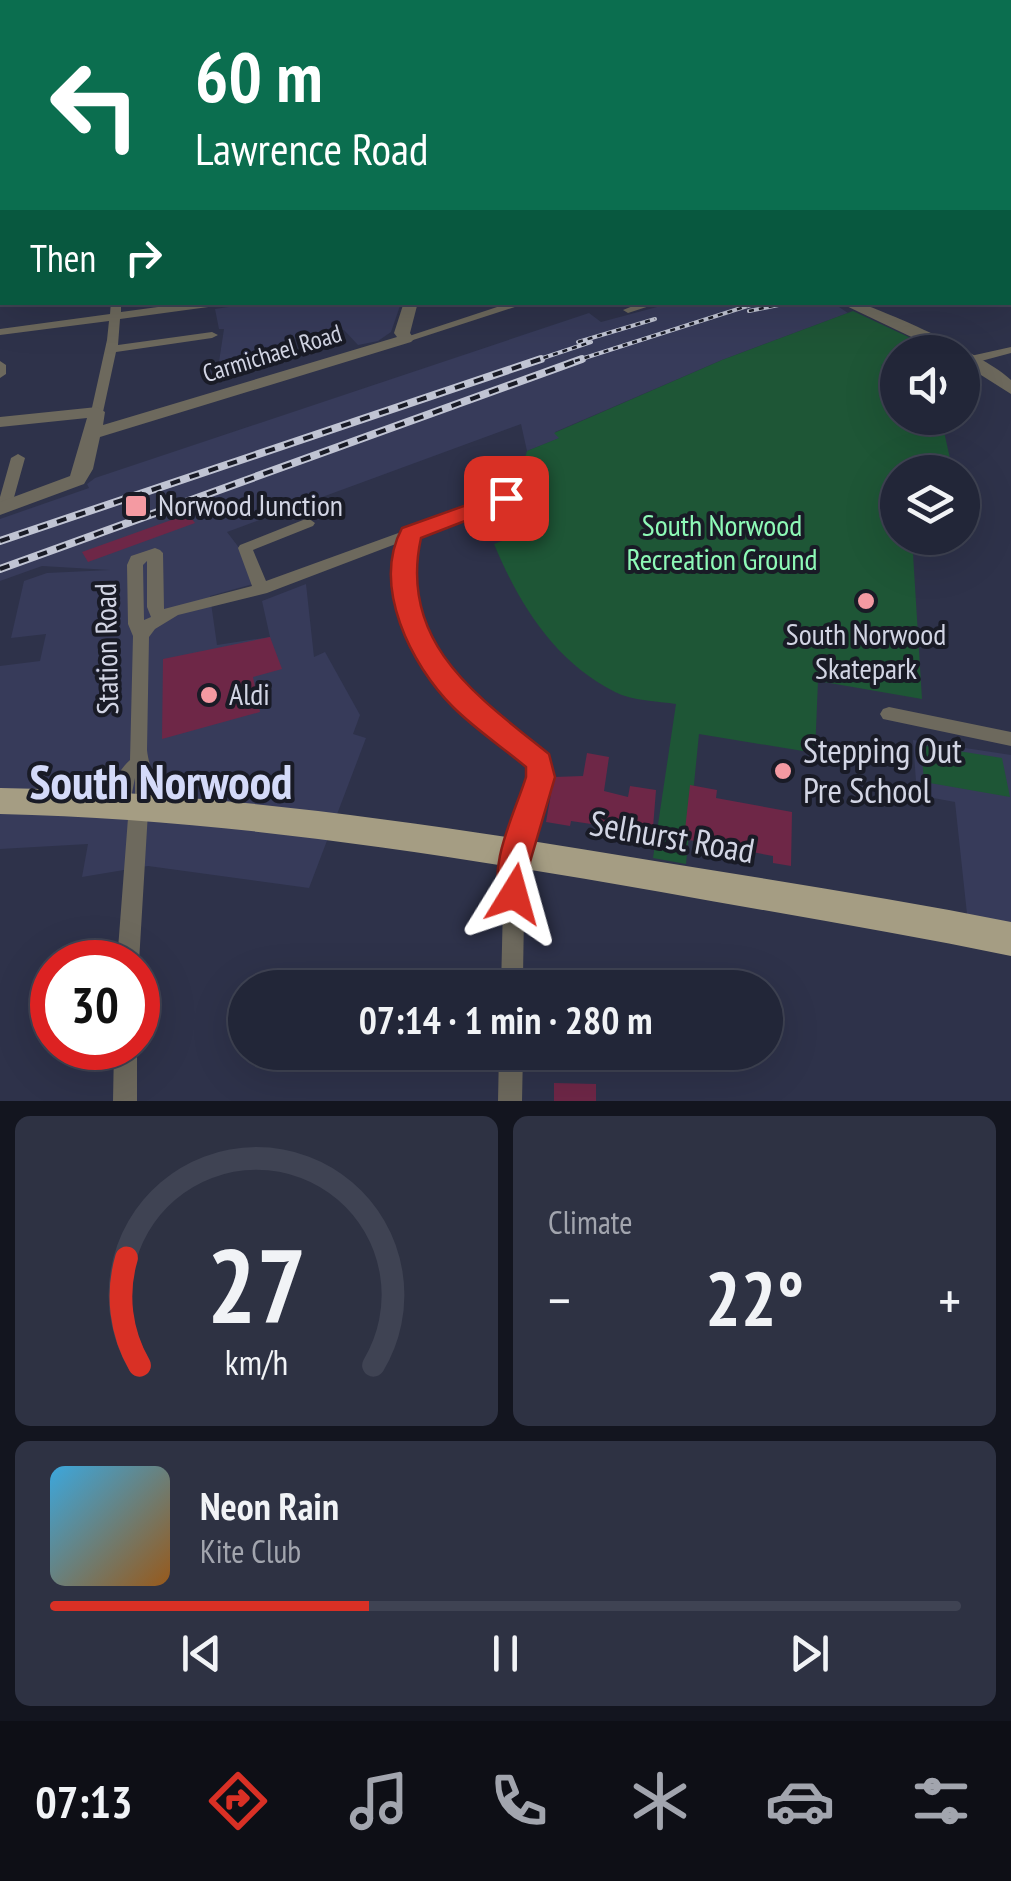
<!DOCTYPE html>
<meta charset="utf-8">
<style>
:root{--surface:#222638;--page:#2e3243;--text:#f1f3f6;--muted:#a2a5ae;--line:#3f4353;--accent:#d93025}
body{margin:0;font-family:"PT Sans Narrow",sans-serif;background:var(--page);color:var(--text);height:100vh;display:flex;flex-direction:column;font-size:38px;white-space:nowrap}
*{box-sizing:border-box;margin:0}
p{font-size:32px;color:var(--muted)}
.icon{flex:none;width:55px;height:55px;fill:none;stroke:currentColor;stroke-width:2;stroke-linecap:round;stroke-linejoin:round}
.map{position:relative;height:1101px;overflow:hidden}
.side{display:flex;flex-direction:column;gap:15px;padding:15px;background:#13151f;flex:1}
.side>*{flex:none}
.banner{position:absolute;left:0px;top:0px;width:1012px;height:305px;box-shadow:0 10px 40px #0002,0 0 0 2px var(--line);background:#0b6e4f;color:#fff;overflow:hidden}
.controls{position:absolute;left:880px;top:335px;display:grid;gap:20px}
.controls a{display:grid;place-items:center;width:100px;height:100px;border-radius:50%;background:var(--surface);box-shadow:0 10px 40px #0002,0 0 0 2px var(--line);font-size:50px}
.speed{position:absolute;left:30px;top:940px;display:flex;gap:20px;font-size:50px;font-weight:700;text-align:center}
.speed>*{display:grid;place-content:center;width:130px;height:130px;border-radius:50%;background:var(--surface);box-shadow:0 10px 40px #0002,0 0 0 2px var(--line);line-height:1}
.speed .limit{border:15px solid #d22;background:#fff;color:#111}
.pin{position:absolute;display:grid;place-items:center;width:85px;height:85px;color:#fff;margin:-42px;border-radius:20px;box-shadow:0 5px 15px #0006}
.me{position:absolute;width:110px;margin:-55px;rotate:8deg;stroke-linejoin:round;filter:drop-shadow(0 0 8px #0008)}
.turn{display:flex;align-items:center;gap:35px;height:210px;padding:0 30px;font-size:45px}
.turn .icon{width:130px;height:130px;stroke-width:2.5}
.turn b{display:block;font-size:70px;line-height:85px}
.then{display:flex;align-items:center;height:95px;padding:0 30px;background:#0003;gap:20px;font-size:38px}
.big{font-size:75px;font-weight:700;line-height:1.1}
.side .tile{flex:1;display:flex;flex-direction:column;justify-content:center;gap:15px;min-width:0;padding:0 35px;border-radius:15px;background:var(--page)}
.side .dial{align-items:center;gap:0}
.dial svg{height:260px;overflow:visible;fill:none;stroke:var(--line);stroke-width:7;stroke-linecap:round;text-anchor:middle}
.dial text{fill:var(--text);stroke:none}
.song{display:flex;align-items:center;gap:30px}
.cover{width:120px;height:120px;border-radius:15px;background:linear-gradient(135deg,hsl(200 70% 55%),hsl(30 70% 35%))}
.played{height:10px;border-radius:5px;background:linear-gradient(90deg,var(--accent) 35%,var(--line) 35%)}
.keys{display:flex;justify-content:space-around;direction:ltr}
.heat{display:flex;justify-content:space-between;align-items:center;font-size:55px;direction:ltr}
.side .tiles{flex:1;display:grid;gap:15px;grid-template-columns:1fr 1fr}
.tile:last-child{grid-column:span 2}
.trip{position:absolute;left:228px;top:970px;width:555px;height:100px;border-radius:50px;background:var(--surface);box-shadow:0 10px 40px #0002,0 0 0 2px var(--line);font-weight:700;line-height:100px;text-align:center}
.dock{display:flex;height:160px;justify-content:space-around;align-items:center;background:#0e0f16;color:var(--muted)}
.dock .icon{width:70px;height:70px}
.dock .selected{color:var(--accent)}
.dock b{font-size:45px;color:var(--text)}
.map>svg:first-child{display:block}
.built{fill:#373b5a}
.green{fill:#1e5636}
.building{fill:#6e2747}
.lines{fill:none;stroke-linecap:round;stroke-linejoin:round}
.minor{fill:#6d695d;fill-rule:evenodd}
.tertiary{fill:#6d695d;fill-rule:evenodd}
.primary{fill:#a59d83;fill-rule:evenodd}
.rail-far1-casing{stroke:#c0c4d3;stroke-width:4}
.rail-casing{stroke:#c0c4d3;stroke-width:8}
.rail-far1{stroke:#191b26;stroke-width:2.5;stroke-dasharray:5;stroke-linecap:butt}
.rail{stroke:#191b26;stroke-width:4;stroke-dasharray:10;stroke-linecap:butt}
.route{fill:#d93025;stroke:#8d1f18;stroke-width:2.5}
.poi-dot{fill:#f49aa2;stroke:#191b26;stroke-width:4}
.labels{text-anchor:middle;stroke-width:8;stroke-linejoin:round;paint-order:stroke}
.far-street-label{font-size:25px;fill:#d2d5e4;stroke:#191b26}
.poi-label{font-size:30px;fill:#d2d5e4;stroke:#191b26;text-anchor:start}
.park-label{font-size:30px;fill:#8efab7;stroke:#191b26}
.street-label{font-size:30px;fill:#d2d5e4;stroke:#191b26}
.near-poi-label{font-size:35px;fill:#d2d5e4;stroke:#191b26;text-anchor:start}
.near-street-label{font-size:35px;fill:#d2d5e4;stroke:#191b26}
.near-district-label{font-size:48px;font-weight:bold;fill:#d4daf9;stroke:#191b26}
</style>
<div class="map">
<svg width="1011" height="1101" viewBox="0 0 1011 1101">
<rect width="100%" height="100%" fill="#2e324a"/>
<path class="built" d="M255 303 401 302V303L391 332 378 341 358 345 344 330 329 329 219 362 224 329H219L215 309Z
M672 303H848L839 307 848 313 722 360 555 432 560 438 527 451 521 424 227 532 240 549 253 584 210 596 217 645 270 637 262 601 306 584 314 657 325 652 360 715 353 734 366 738 309 888 148 866 82 877 88 844 0 849V666L40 661 46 634 11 638 24 581 47 573 110 570 42 566 0 581V519L89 488 87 484 95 478 589 313 601 322Z
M913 740 1011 755V924L967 914 955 802 917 795Z"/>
<path class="green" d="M853 311 932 348 898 352 897 359 881 365 897 375 898 418H941L953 472H898V538H912L922 699 818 681 815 753 699 734 686 864 653 858 676 704C658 701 632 701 615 692 555 662 519 604 494 544L518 535 509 509 527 451 559 438 554 433 722 360Z
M921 745 1002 758 1010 797 924 782Z"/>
<path class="building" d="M188 514 195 523 88 562 82 552Z
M270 637 282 669 253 677 260 712 162 739 163 659Z
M587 753 609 757 604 791 628 797 630 786 656 790 652 840 624 835 625 829 571 821 570 826 546 822 554 777 583 776Z
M690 785 717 790 716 798 792 812 791 866 773 863V856L684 839Z
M554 1083 596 1084V1101H554Z"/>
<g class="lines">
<path class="minor" d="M313 0H320L317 2Z
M417 0H423L425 2H419Z
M494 0H500V2H494Z
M676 0H705L708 2H673Z
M757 0H763L765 2H759Z
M814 0H820L821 2H815Z
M1005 0H1011V4Z
M1010 22H1011V26H1010Z
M0 35H2V39H0Z
M0 61H2V65H0Z
M1011 73V78H1010V73Z
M0 83H2V88H0Z
M1010 97H1011V103H1010Z
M0 106H2V110H0Z
M0 120H2V125H0Z
M0 172 2 173V177L0 178Z
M1010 187H1011V193H1010Z
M0 201H2V207H0Z
M0 241H2V247H0Z
M0 281H2V287H0Z
M111 302H121V312L195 302H228L223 305 120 319 118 345 212 332 218 335 212 338 116 352 103 412 97 416 91 412 107 340 109 321 0 335V329L110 314Z
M512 302H530L410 341 406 342 400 339Z
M643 302H662L628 313 623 310Z
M1011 347V353L970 364 964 360 966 357Z
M0 361 6 365V374L0 378Z
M18 454 25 458 11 508 9 511H0V497L11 458Z
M506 494 513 498 511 501 417 536C405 616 437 675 501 721 515 731 540 744 548 761 557 782 532 834 526 857 522 871 524 888 524 903 524 931 523 959 523 988H501L504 862 532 777 530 765C510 744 485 730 463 711 416 668 390 605 401 542L267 593 178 615 155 629 149 637 147 750C149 770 163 794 148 812L139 962 138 965V962H117L129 805 127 810 120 812 113 810C108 793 117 771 130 760L133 636 128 624 127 565 131 556 155 548 160 550 163 553 164 609 252 586 238 548 240 545 303 520 308 518 315 523 313 526 253 550 266 581ZM147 561V607L151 617 144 620 143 565ZM135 778V797L130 803Z
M889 707 1011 732V746L883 719 880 714 883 709Z
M114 1048H137V1101H113Z
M499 1052H523L522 1101H498Z"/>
<path class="tertiary" d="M519 0H530L532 2H522Z
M1010 148H1011V154H1010Z
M404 302H418L410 333 414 339 411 342 100 437 93 469 84 484 0 515V502L70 476 87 418 0 427V417L97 407 105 412 103 425 397 337 394 333Z
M838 302C846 302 854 302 862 304 895 315 988 357 1011 380V394L962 363V352H943Z"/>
<path class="primary" d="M0 788C223 792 441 825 661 862 778 881 895 899 1011 922V956C895 932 778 913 661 892 441 854 223 819 0 814Z"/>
<defs>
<path id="rail-far1" d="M749 311 793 302
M578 342 655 319
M534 361 591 342
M575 361 760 302"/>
<path id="rail" d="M0 541 541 359
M0 569 582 359"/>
</defs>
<use href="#rail-far1" class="rail-far1-casing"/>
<use href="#rail" class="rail-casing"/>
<use href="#rail-far1" class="rail-far1"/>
<use href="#rail" class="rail"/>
</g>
<path class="route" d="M506 491 514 493 517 498 514 502 421 538C398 643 477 696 549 754L555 777 530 862 529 894 525 904 514 908 502 904C486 867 515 813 526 777V767C502 747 475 729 453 707 411 665 371 586 402 528Z"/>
<g class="poi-dot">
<rect x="124" y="494" width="24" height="24" rx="5"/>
<circle cx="866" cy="601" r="10"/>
<circle cx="209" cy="695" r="10"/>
<circle cx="783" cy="771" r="10"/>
</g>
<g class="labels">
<g class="far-street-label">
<text transform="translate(272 353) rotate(-17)" y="9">Carmichael Road</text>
</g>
<g class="poi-label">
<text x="158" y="516">Norwood Junction</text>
<text x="866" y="645" text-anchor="middle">South Norwood<tspan x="866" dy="34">Skatepark</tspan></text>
<text x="229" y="705">Aldi</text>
</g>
<g class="park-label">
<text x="722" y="536">South Norwood<tspan x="722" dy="34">Recreation Ground</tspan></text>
</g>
<g class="street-label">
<text transform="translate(107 649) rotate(-91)" y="10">Station Road</text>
</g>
<g class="near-poi-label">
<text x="803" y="763">Stepping Out<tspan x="803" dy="40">Pre School</tspan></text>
</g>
<g class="near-street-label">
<text transform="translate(672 837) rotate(10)" y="12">Selhurst Road</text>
</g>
<g class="near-district-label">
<text x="161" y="799">South Norwood</text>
</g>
</g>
</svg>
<div class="controls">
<a><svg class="icon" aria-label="sound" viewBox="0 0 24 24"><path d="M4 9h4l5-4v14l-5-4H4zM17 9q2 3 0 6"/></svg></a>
<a><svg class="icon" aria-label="layers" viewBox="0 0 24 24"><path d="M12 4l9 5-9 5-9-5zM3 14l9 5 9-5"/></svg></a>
</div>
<div class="speed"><div class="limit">30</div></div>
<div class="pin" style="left:506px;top:498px;background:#d93025"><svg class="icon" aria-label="arrive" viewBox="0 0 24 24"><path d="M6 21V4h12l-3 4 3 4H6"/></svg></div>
<svg class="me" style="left:514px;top:894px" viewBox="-20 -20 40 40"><path d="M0-17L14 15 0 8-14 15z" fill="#d93025" stroke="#fff" stroke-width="4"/></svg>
<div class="trip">07:14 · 1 min · 280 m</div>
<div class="banner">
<div class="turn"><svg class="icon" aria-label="left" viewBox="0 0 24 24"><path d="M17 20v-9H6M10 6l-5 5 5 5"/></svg><div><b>60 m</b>Lawrence Road</div></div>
<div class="then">Then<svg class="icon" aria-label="right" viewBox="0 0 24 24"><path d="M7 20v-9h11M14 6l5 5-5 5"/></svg></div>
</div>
</div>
<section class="side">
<div class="tiles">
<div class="tile dial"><svg viewBox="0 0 100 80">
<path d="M14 69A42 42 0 1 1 86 69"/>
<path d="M14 69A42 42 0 0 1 10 36" stroke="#d93025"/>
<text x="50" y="56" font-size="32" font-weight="700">27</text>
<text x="50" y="72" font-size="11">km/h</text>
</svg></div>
<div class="tile"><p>Climate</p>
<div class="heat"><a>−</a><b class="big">22°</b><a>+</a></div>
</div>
<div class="tile">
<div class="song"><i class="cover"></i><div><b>Neon Rain</b><p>Kite Club</p></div></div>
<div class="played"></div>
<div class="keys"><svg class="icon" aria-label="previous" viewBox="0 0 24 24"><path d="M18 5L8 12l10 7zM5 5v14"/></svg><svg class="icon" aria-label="pause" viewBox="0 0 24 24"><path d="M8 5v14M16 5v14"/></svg><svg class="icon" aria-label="next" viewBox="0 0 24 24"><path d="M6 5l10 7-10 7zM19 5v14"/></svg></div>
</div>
</div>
</section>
<nav class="dock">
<b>07:13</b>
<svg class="icon selected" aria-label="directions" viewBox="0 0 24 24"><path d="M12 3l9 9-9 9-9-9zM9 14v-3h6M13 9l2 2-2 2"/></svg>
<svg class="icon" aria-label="music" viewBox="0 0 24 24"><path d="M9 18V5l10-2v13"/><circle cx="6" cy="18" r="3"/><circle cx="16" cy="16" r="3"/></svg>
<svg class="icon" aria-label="phone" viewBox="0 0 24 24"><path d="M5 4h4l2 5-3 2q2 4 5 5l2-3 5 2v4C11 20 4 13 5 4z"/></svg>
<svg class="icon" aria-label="climate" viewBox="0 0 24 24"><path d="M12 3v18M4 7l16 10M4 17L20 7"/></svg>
<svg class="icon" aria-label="car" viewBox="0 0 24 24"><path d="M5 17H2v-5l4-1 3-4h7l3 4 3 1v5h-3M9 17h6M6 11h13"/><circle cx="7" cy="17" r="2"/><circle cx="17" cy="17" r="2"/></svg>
<svg class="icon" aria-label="filters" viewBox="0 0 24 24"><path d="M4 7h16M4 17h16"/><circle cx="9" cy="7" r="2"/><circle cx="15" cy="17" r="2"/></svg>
</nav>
